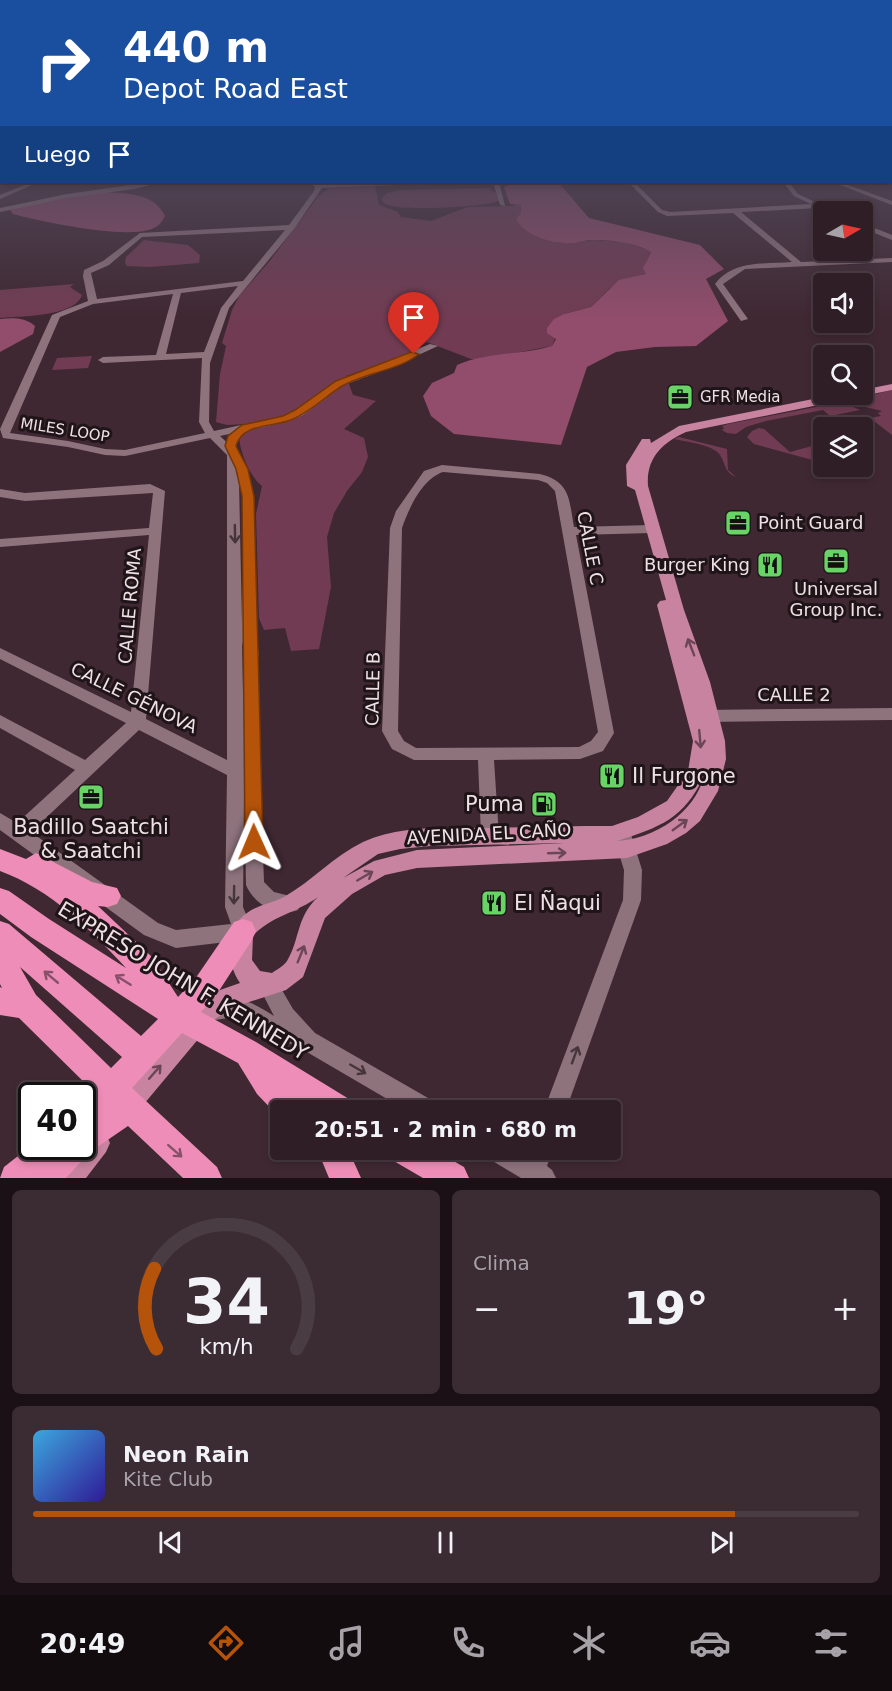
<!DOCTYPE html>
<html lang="es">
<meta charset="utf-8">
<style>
:root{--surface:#2f1e26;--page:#3b2b32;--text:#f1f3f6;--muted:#a7a2a7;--line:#4a3c43;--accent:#b45309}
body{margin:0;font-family:"DejaVu Sans",sans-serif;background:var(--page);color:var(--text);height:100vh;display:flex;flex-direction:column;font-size:22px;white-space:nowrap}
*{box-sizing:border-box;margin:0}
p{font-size:20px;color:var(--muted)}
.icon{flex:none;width:33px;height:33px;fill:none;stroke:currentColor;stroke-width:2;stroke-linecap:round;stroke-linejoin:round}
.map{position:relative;height:1178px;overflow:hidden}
.panel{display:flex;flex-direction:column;gap:12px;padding:12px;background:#1a1015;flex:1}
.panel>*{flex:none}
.banner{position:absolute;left:0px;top:0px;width:892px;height:183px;box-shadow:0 3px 9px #0003,0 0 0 2px var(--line);background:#1a4fa0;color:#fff;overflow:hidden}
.needle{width:39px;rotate:81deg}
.fabs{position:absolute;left:813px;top:201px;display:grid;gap:12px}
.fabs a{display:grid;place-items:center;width:60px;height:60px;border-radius:6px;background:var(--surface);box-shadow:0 3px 9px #0003,0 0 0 2px var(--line);font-size:30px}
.speed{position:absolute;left:18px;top:1082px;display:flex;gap:12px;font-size:30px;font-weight:700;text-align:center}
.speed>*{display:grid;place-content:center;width:78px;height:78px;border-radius:50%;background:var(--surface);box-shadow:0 3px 9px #0003,0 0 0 2px var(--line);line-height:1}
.speed .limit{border:3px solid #111;border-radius:9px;background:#fff;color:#111}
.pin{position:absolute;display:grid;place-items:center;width:51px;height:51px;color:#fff;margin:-62px -26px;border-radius:50% 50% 50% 0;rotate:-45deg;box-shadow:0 0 6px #0007}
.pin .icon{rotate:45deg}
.me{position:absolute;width:66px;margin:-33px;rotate:359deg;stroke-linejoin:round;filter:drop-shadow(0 0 4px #0008)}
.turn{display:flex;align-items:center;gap:21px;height:126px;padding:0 24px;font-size:27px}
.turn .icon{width:78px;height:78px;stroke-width:2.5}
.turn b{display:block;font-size:42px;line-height:51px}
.then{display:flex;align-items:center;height:57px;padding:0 24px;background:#0003;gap:12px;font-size:22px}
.big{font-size:45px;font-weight:600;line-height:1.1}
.panel .tile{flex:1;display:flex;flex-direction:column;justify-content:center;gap:9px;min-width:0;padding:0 21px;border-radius:9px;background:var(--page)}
.panel .dial{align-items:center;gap:0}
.dial svg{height:156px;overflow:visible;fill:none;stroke:var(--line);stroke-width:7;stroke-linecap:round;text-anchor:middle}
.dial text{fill:var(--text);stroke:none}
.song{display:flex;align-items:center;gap:18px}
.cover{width:72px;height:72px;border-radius:9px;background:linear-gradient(135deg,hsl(200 70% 55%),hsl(250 70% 35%))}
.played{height:6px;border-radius:3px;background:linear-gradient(90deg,var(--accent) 85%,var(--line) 85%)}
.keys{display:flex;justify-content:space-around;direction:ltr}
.heat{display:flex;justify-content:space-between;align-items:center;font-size:33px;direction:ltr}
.panel .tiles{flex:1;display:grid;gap:12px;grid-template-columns:1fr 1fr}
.tile:last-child{grid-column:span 2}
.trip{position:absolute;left:270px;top:1100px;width:351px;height:60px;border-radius:6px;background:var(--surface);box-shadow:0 3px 9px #0003,0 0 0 2px var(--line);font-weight:600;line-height:60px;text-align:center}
.tab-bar{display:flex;height:96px;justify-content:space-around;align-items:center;background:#130c0f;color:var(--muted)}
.tab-bar .icon{width:42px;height:42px}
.tab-bar .on{color:var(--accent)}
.tab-bar b{font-size:27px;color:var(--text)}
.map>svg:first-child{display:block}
.green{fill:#713c53}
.forest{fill:#914d6b}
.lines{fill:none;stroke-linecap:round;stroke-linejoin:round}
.minor{fill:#8e737d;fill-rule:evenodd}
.major{fill:#c883a0;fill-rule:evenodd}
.highway{fill:#ee8db7;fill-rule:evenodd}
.oneway{stroke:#46363c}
.oneway2{stroke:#6b4656}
.oneway3{stroke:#865168}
.route{fill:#b45309;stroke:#753606;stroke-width:1.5}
.labels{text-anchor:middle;stroke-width:6;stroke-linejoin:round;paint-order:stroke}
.far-poi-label{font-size:15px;fill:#efe0e5;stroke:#1f1519;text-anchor:start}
.far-street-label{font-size:15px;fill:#efe0e5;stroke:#1f1519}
.poi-label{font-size:18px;fill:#efe0e5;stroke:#1f1519;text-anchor:start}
.street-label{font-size:18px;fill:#efe0e5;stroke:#1f1519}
.near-poi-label{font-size:21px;fill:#efe0e5;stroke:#1f1519;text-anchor:start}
.near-street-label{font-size:21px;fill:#efe0e5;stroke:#1f1519}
</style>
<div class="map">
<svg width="892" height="1178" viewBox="0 0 892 1178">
<rect width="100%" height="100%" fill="#3f2832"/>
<path class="green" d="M375 186 379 205 398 212 401 217 431 221 468 207 513 206 518 203 521 205V213L549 240 560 243 594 240 624 242 651 251 645 264 646 274 610 288 591 307 564 314 552 346 483 359H471L427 342 407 355 346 376 353 395 376 401 344 429 364 438 368 457 362 472 347 491 334 513 327 537 331 587 319 649 291 651 285 628 264 630 259 618 256 514 262 486C250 477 240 452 239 437L248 430 246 424 227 425 216 422 220 374 226 346 222 343 232 310 239 296 269 262 318 197 328 189Z
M491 188 490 190 497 193 500 200C487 208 408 210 392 206 386 205 384 203 381 199L387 193 400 190Z
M144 240 188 245 200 255 199 263 150 267 127 266 125 263 126 257Z
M74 284 70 287 82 295C75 317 20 316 0 318V290Z
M92 356 88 368 52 370 57 358Z
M892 390V435L870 418 881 416 878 413 882 411 861 406 855 401V399Z
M842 402 860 410 830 416 823 410 766 421 746 427 736 434 727 433 722 430 724 428 722 426 728 424Z
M759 428 764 429 790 452 823 443V450L818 451 823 456V461H816L754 444 747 437 752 431Z
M679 437 727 449 728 470 736 477C724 472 726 464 720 455 712 444 686 442 674 439Z"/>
<path class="forest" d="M518 182H558L589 218 700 245 724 269 706 279 728 321 696 346 655 347 616 352 587 367 561 445 454 434 431 416 423 396 432 383 454 373 457 365C487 352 522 355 552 346L556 339 547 333V328L554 319 564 314 591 307 619 280 646 274 643 268 651 252C633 242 612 240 592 240 585 240 580 242 574 243 556 245 524 236 516 219L521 213V205L510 204 504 187Z
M100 192C123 193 154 192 165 216 161 224 157 228 148 230 121 238 42 222 13 214L10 210 13 208Z
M0 319C13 318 24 317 35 326L33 334 0 352Z"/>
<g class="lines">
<path class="minor" d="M891 153H892V157H891Z
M32 182H39L0 199V195Z
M151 182H161L135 189 67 198 0 212V208L67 194Z
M309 182H316L320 184 428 182 425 184 322 188 294 229 229 308 210 363 209 422 214 431 283 416 295 411 336 381 430 344 438 346 390 368 344 385 303 415 290 421 220 436 237 452 248 469 254 496 256 640 259 653 258 717 264 882 274 892 298 898 300 904 298 910C277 918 254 904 246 885L244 794 243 907 253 931 250 937 243 940 176 948 144 935 0 830V813L17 823 75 770 0 728V715L85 760 126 723 0 659V648L131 712 149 535 0 547V539L149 528 153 493 25 501 0 497V489L25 493 150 484 165 491 146 719 227 760V455L210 438 125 456 105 455 68 447 3 438 0 429 52 315 88 301 83 276 84 270 103 261 140 233 289 225 314 191 315 187ZM285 230 243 281 97 299 91 273 109 265 142 237ZM238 286 221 308 204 352 166 354 181 293ZM173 294 156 355 103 357 98 360 103 363 202 358 199 422 205 433 125 450 105 449 68 441 10 433 60 317 93 304ZM239 482 242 496V622ZM242 642 245 653 243 691ZM139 730 227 775 225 907 231 924 176 930 158 923 31 832Z
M493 182H499L505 206 500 205Z
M628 182H634L662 210 670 212 811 204 794 196 783 182H789L798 194 836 212H826L819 208 741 212 801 262 892 258V262L745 269 723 284 748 319 741 321 715 284C733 260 765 264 792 262L733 213 667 216 658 212Z
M832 182H840L892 201V205Z
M862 223 892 235V240L862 228Z
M442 465 540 474C571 482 569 500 574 527L652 525 658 529 652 533 576 535 614 733 603 751 580 759 494 760 499 836 496 841 490 844 484 841 481 836 478 760H414L392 749 382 731 390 528 396 511 424 471ZM443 472 538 480 547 483 555 491 598 732 591 741 579 747 416 748 404 741 398 731 402 528C409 508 422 479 443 472Z
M892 708V720L702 722 696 720 694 716 696 712 702 710Z
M621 823 627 826 630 831 642 870 641 900 566 1110H544L623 900 624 870 612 831 615 826Z
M268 975 275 978 293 1009 315 1033 435 1102 438 1110H406L300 1048 261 1031 241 1019 235 1017 215 1020 208 1017 205 1010 208 1003C234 992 252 1002 274 1016L258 985 261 978Z
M482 1149H516L527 1155 529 1149H553L547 1166 552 1170 556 1178H521L486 1157Z"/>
<path class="major" d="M892 384V390L686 432C662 443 646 458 648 486L684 610 710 682 725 741 726 759 718 791 700 821 686 833 667 844 627 858 417 868 385 875 352 894 325 918 303 977 286 990 234 1007 215 1019 134 1116 125 1119 116 1116 113 1107 116 1098 199 1003 220 990 240 983C226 962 223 929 247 913 258 905 272 903 284 897 312 881 334 856 363 842 400 825 444 828 484 828 527 827 569 826 612 826L638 817 667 801 688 771 693 741 657 605 660 601 666 600 635 490 627 486 626 465 642 439H650L651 443 679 426 838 394H862V390ZM704 776C695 813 654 839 617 841 660 827 684 819 704 776ZM564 843 417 850 374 861 343 878 378 854 400 849 430 846ZM318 897C296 917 300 940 287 961 284 966 276 970 272 973L260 971 252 960 253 936C269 917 298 912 318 897Z
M97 1130 106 1134 110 1143 106 1152 86 1178H56L60 1169 78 1146H82C82 1136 89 1134 97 1130Z"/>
<path class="highway" d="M0 849 26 859 36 853 92 882 117 888 121 896 117 904 108 907 98 906 152 957 178 997 195 979 234 922 243 919 252 922 256 931 252 940 215 997 201 1012 256 1042 349 1099 353 1110H280V1118L257 1094 238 1063 182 1033 132 1088 217 1167 222 1178H183L128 1126 90 1152 66 1178H0L4 1167 32 1145 82 1146V1098L91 1089 19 1018 0 1015V987L2 988 0 984V921L9 924 141 1036 158 1019 31 937 0 914V888L9 891 49 919 126 968C91 930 50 889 0 871ZM20 967 122 1057 111 1068 36 995Z
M317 1149H348L361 1178H329Z
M388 1149H433L464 1167 469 1178H423L392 1160Z"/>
</g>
<defs><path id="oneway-shaft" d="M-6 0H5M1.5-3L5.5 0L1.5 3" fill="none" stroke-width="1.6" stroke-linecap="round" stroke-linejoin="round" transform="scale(1.5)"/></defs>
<g class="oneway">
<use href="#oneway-shaft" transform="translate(235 534) rotate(89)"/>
<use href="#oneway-shaft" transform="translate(234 895) rotate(91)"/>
<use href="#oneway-shaft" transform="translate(575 1055) rotate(-70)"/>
<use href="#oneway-shaft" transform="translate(358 1069) rotate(30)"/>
</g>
<g class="oneway2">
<use href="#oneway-shaft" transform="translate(691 647) rotate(-111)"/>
<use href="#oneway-shaft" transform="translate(700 739) rotate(85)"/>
<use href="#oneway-shaft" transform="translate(680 825) rotate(-36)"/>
<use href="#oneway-shaft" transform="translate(557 853) rotate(-2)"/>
<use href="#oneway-shaft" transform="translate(365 876) rotate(-30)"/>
<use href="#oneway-shaft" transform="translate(301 954) rotate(-68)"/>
<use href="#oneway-shaft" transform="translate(155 1072) rotate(-49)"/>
</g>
<g class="oneway3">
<use href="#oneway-shaft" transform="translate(51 977) rotate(-140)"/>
<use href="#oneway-shaft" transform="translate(123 980) rotate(-148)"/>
<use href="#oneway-shaft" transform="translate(175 1151) rotate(41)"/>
</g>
<linearGradient id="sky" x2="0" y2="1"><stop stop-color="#23161c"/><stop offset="0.48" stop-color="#52485a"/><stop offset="1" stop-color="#52485a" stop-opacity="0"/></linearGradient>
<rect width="892" height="318" fill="url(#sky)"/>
<path class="route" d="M411 352 419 354C400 370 364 373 342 386 325 397 310 412 291 420 274 427 242 423 236 446L248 469 254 496 263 842 260 847 254 850 247 847 245 842 242 496 236 469 225 446 228 436 242 425 283 416 295 410 336 381Z"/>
<defs>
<symbol id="office-square" viewBox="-11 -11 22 22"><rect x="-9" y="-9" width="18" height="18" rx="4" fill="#68d465" stroke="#1f1519"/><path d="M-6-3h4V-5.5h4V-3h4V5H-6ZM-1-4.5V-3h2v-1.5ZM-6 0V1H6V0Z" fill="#111"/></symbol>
<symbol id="restaurant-square" viewBox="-11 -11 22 22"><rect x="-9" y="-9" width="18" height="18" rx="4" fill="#68d465" stroke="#1f1519"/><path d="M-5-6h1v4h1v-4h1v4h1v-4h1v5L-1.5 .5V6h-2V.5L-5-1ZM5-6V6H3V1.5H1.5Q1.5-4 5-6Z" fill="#111"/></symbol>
<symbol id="fuel-square" viewBox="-11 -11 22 22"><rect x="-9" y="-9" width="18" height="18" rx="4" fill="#68d465" stroke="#1f1519"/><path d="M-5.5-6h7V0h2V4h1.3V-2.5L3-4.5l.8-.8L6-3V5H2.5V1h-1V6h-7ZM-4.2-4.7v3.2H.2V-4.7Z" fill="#111"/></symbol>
</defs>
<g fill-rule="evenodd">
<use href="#office-square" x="665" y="382" width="30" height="30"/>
<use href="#office-square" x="723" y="508" width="30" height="30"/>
<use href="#office-square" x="821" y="546" width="30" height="30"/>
<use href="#restaurant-square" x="755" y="550" width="30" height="30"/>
<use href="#restaurant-square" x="597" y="761" width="30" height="30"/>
<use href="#office-square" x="76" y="782" width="30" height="30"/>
<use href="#fuel-square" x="529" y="789" width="30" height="30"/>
<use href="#restaurant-square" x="479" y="888" width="30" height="30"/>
</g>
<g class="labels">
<g class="far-poi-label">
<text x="700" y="402">GFR Media</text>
</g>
<g class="far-street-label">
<text transform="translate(65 430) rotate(9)" y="5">MILES LOOP</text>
</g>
<g class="poi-label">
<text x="758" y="529">Point Guard</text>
<text x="750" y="571" text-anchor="end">Burger King</text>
<text x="836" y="595" text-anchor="middle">Universal<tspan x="836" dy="21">Group Inc.</tspan></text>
</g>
<g class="street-label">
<text transform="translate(590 548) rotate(79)" y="6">CALLE C</text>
<text transform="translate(130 606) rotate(-85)" y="6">CALLE ROMA</text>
<text transform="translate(373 689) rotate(-89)" y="6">CALLE B</text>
<text x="794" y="701">CALLE 2</text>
<text transform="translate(134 698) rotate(26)" y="6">CALLE GÉNOVA</text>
<text transform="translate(489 834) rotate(-3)" y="6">AVENIDA EL CAÑO</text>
</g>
<g class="near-poi-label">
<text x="632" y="783">Il Furgone</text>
<text x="524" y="811" text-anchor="end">Puma</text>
<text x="91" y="834" text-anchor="middle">Badillo Saatchi<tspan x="91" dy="24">&amp; Saatchi</tspan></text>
<text x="514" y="910">El Ñaqui</text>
</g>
<g class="near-street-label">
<text transform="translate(183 981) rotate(31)" y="7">EXPRESO JOHN F. KENNEDY</text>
</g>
</g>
</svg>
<div class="fabs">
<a><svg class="needle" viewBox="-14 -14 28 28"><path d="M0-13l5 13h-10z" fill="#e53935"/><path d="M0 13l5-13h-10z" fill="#a7a2a7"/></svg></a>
<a><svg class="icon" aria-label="sound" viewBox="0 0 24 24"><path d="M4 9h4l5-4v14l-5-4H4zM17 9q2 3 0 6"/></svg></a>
<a><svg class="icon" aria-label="search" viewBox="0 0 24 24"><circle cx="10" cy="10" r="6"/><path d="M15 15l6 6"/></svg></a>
<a><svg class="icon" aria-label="layers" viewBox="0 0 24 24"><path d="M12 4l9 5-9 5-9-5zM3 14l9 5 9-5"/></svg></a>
</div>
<div class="speed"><div class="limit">40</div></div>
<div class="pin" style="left:414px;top:354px;background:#d93025"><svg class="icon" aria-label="arrive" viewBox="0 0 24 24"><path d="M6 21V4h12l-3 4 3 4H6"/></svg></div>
<svg class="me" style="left:254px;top:842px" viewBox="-20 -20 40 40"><path d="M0-17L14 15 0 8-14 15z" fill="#b45309" stroke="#fff" stroke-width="4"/></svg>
<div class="trip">20:51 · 2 min · 680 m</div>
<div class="banner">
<div class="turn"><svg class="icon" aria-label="right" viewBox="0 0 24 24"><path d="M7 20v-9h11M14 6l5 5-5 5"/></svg><div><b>440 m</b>Depot Road East</div></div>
<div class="then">Luego<svg class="icon" aria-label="arrive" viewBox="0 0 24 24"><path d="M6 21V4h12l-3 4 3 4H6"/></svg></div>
</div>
</div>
<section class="panel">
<div class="tiles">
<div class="tile dial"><svg viewBox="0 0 100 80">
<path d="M14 69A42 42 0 1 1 86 69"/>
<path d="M14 69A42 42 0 0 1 13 28" stroke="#b45309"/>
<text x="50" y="56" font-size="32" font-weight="700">34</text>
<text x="50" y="72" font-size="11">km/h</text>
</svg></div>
<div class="tile"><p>Clima</p>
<div class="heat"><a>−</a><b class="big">19°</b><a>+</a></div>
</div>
<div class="tile">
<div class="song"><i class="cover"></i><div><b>Neon Rain</b><p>Kite Club</p></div></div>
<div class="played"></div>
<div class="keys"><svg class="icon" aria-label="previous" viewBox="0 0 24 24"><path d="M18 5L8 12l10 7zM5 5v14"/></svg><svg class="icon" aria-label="pause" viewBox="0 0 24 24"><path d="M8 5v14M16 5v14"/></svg><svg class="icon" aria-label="next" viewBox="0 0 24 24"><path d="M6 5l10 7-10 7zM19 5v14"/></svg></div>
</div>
</div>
</section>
<nav class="tab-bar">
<b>20:49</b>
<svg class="icon on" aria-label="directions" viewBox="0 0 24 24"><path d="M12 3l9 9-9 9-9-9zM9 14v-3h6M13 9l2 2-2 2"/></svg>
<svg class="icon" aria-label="music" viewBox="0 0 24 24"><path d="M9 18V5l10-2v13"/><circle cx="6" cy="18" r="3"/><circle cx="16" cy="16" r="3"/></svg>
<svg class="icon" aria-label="phone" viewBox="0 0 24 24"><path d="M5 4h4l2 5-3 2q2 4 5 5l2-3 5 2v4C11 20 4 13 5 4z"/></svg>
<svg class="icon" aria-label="climate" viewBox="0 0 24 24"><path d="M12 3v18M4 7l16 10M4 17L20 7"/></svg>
<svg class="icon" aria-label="car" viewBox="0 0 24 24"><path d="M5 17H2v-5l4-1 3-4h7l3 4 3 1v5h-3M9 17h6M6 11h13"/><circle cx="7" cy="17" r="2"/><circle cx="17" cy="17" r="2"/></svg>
<svg class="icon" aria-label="filters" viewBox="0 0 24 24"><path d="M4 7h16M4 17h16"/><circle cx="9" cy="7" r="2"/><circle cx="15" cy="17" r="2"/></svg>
</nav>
